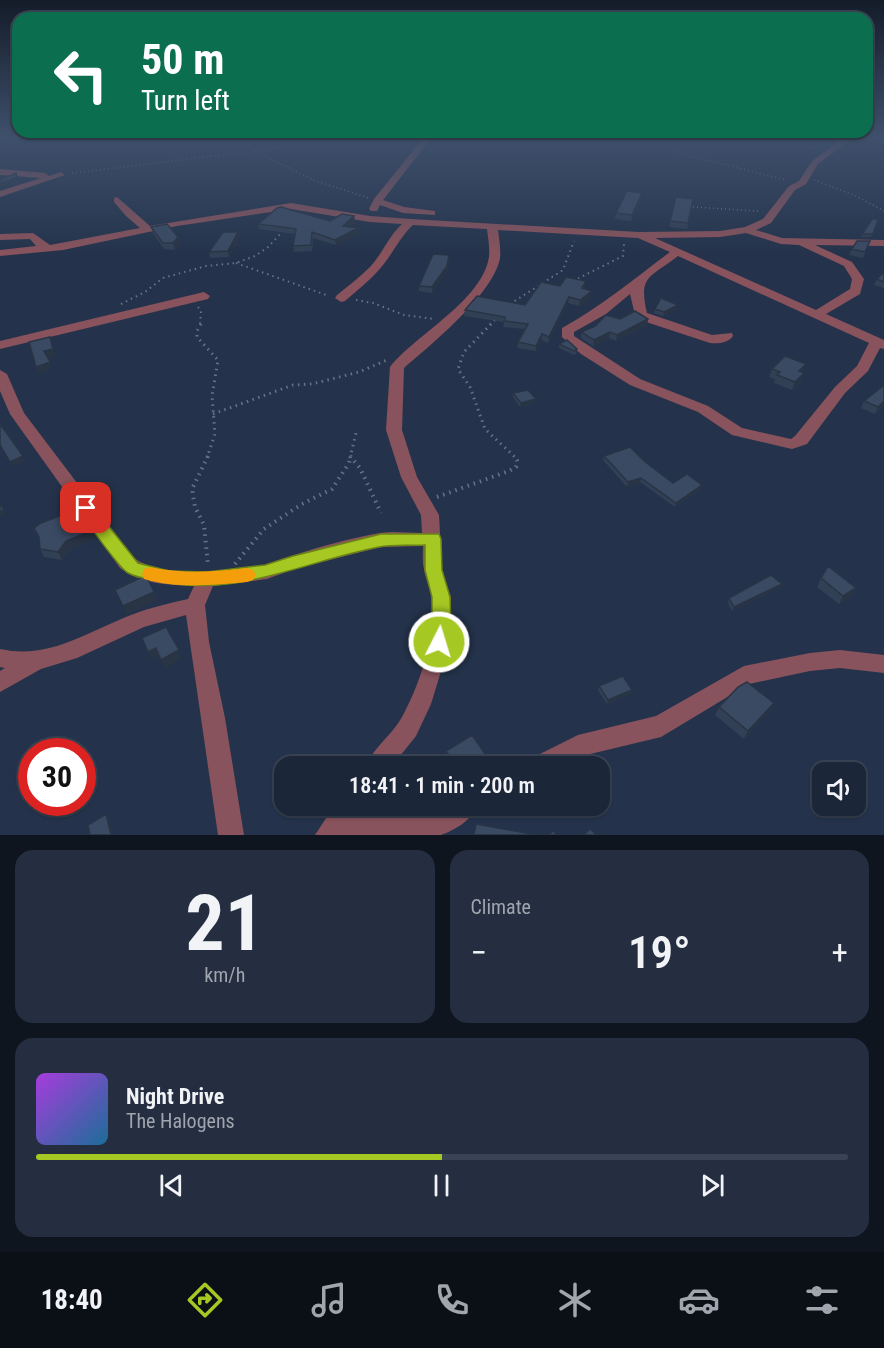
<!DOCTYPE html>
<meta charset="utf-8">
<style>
:root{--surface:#1b2638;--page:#242e40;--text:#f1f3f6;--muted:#a0a5ae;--line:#394353;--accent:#a5c823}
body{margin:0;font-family:"Roboto Condensed",sans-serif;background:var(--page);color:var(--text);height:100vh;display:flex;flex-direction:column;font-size:22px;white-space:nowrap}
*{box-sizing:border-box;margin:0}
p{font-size:20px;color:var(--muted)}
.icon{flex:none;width:33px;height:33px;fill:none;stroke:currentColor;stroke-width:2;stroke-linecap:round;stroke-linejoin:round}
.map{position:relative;height:835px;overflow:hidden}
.panel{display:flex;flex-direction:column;gap:15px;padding:15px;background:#0f151f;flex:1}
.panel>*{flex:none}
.banner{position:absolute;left:12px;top:12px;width:861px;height:126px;border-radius:18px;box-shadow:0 2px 4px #0004,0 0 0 2px var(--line);background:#0b6e4f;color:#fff;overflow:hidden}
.tools{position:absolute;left:812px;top:762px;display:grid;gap:12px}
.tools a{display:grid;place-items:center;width:54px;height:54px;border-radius:12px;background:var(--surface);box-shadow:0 2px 4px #0004,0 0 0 2px var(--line);font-size:30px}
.speed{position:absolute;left:18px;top:738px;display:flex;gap:12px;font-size:30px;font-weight:700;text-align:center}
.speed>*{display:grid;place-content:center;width:78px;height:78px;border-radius:50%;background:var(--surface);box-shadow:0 2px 4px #0004,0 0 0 2px var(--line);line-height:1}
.speed .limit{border:9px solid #d22;background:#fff;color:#111}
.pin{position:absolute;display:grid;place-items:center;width:51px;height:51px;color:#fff;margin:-26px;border-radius:12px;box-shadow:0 3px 9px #0006}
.me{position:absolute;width:66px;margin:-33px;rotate:5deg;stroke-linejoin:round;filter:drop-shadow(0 0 4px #0008)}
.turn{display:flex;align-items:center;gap:21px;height:126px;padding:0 30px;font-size:27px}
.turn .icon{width:78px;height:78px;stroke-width:2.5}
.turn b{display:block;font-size:42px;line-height:51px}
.big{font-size:45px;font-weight:600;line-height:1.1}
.panel .card{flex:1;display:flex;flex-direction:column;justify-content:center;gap:9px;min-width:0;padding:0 21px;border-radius:18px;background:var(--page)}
.panel .dial{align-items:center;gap:0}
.dial b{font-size:78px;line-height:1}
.song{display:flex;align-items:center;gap:18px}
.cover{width:72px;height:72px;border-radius:9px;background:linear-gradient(135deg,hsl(280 70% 55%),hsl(200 70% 35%))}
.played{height:6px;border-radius:3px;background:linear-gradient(90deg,var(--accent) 50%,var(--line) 50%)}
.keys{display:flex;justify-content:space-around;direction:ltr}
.heat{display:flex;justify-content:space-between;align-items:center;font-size:33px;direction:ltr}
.panel .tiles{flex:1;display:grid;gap:15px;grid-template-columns:1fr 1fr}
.card:last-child{grid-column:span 2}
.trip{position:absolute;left:274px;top:756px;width:336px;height:60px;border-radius:18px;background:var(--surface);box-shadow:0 2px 4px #0004,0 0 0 2px var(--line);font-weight:600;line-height:60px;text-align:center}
.tabs{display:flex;height:96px;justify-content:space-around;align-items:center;background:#0b0f16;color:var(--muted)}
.tabs .icon{width:42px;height:42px}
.tabs .current{color:var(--accent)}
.tabs b{font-size:27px;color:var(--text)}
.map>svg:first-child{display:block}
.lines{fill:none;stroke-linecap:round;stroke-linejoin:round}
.path-far3{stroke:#667387;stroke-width:1.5;stroke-dasharray:1 3;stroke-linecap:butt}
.path-far2{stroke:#667387;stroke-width:2;stroke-dasharray:1.5 4;stroke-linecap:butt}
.path-far1{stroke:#667387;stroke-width:3;stroke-dasharray:1.5 4.5;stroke-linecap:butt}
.path{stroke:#667387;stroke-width:4;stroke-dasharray:1.5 5;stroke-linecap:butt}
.minor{fill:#88535c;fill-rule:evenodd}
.wall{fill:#324055}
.shaded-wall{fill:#293445}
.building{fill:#3a4a63;stroke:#293445;stroke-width:1.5}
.route{fill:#a5c823;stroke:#6b8217;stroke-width:1.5}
.slow{fill:#f59e0b}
</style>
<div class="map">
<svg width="884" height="835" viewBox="0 0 884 835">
<rect width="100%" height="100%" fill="#24334b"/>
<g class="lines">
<path class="path-far3" d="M228 137 313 180 369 198
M660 137 674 150 686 155 786 180
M756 137 819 148
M72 173 265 150 332 137
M814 180 854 195 884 211
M693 207 759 211"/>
<path class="path-far2" d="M236 263 329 296
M573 281 623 256 624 244
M356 300 373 303 404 315 434 319
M121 304 145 292 163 278 206 266 236 263 255 256 268 247 283 231
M510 304 563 270 574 241
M198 307 201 311 200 325
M490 325 495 320"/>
<path class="path-far1" d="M201 324 197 331V337L218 360 212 396 215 434 207 458
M491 324 464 352 458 369 470 387 485 429 516 458
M213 414 293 385 312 384 359 372 387 360
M350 458 357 429"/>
<path class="path" d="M208 456 192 489 195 507 204 525 208 565
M350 456 360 468 381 513
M437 497 509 471 516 467 518 462 515 456
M235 564 264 529 302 504 332 489 349 463 351 456"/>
<path class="minor" d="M424 137H432L383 200 404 207 435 211V215L403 213 380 205 377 211H371L369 209 374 199Z
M845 137H854L818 164 806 184 795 190 771 223 756 230 782 238 884 240V246L815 245 852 262 864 279 860 294 826 314 884 340V349L880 348 868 371 845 393 807 444 792 449 732 435 698 412 630 385 581 354 562 337V328C602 306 634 279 670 252L638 238 498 230C499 239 501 249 500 258 494 293 431 345 404 368L402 430 417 477 439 515 442 570 451 597V630L446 655 431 704 416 736 392 766H366C374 747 392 735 402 717 420 684 437 635 431 596 430 587 425 578 424 569 422 562 423 554 423 546L381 547 297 568 267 579 213 586 205 605 209 642 225 718 244 835H218L186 615 144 627 77 658 41 669 0 692V671L5 668 0 667V649C49 660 87 632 131 615 149 608 169 603 188 599L194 586C168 585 142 584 120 568L10 414 0 391V370L7 374 24 413 134 558C163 579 230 573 265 565 273 563 282 558 291 556 319 547 351 538 380 533 394 531 408 533 422 533L421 515 401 477 386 430 390 367C415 335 482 301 489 257 490 248 488 238 487 229L413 225C398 239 392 256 378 271 368 282 356 291 345 301L341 302 335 298 337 295C348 286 360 277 370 267 383 253 388 237 402 224L370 222 291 209 177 226 63 250 0 256V250L36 246 30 239 0 240V234L33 233 50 245 140 228 126 216 114 202V198L117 197 150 226 291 203 370 216 411 219 639 232 720 231 745 227 763 219 789 186 799 181 812 161ZM746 233 781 244 799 245 844 266 852 279 850 289 816 310 655 238 720 237ZM678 256 869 343 857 366 835 387 795 436 791 439 742 428 708 406 640 379 574 336V332L606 314 630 294 635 315 640 320 710 343C718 344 728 343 733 336L732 333 712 335 647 313C638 275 650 278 678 256Z
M0 169 45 173 49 176 61 172 65 175 0 197V191L41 178 0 175Z
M204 292 210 296 208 299 0 349V341Z
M840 650 884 655V673L840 668 810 671 749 684 661 737 582 756 563 766H528L532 758 578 735 656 716 744 666 810 653Z
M334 806H361L355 818 391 808 434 811 445 806H477C472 820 455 830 441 835H315Z"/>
</g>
<path class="wall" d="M676 197 693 199 687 229 669 227Z
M641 199 631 221 615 219 616 213Z
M354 216 355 222 349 227 358 228 359 234 336 245 313 238 312 251 294 252 293 246 295 234 259 229 258 224 330 221Z
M878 220 871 237H861L862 234Z
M151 227 178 237 180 244 175 250 164 249 153 233Z
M238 232 239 238 229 257 210 258 209 252Z
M870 241 863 258 849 255 852 249Z
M449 260 447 271 432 293 419 291V286Z
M884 272V288L874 285 877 279Z
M560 286 585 287 584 288 591 297 579 306 568 303 548 343 542 340 536 351 517 348 518 342 525 329 503 327 504 322 464 316 465 310 525 305Z
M678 305V309L663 316 654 313 655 309Z
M620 319H648L647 325 616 341 609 338 593 346 581 338V332Z
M567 340 577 353 574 355 559 348V344Z
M772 369 803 372H802L804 373 801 381 792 390 774 383 775 379 769 377Z
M513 393 535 403 520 407 513 397Z
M864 401 884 405 875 414 861 408Z
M604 456 644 461 673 483 701 489 675 507 640 482 627 487 603 460Z
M34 528 96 539 70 549 62 560 44 557 40 549 39 539Z
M821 578 856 588 851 597 839 604 817 587Z
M780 588 732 611 728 603 729 598Z
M599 686 632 690 631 694 607 704 598 690Z
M774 703 770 711 744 739 715 715 719 707Z
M446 751 488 758 487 766H451L446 759Z"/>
<path class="shaded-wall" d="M17 177 19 183 0 189V183Z
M642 193 641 199 631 221 632 215Z
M354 216 355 222 343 231V226Z
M358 228 359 234 336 245 335 240Z
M238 232 239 238 229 257 228 251Z
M178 237 180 244 175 250 173 243Z
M449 255 447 271 432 293V287Z
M592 291 591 297 579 306 580 300Z
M569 297 568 303 548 343 549 337Z
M678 305V309L663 316 664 312Z
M648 319 647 325 616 341 617 335Z
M610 332 609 338 593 346 594 340Z
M542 334V340L536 351V346Z
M50 337 55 356 47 358 44 351Z
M50 362 52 369 38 373 36 367Z
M806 364 803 372 796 379 799 371Z
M804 373 801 381 792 390 795 382Z
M536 399 535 403 520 407 521 403Z
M884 401V405L875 414 878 407Z
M23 456 25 461 13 467 10 462Z
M641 478 640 482 627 487 628 482Z
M702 485 701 489 675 507 676 503Z
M4 510 6 514 0 517V512Z
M93 530 96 539 70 549 62 560 58 552 66 541Z
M782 584 780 588 732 611 734 607Z
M856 588 851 597 839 604 843 596Z
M154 592 157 600 126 615 123 606Z
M156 648 159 656 151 660 148 652Z
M179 650 182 658 164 669 161 660Z
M632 690 631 694 607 704 608 700Z
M774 703 770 711 744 739 748 731Z
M488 758 487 766H474Z
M106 814 109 818 113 835H111Z"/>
<path class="building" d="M16 173 17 177 0 183V180Z
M627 191 642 193 632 215 616 213Z
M676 197 693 199 688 223 670 221Z
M281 207 330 221 342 214 354 216 343 226 358 228 335 240 312 232 311 245 293 246 296 229 258 224 277 208Z
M873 218 878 220 873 234H862Z
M167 224 178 237 173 243H163L151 227Z
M223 232H238L228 251 209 252Z
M857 241H870L865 252 852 249Z
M433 254 449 255 447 266 432 287 419 286Z
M884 272V282L877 279Z
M566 277 586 281 582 288 592 291 580 300 569 297 549 337 542 334 536 346 518 342 528 324 504 321 505 317 465 310 477 296 525 305 541 282 560 286Z
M661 298 678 305 664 312 655 309Z
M635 311 648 319 617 335 610 332 594 340 581 332 595 326 606 315 620 319Z
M50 337 53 349 44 351 50 362 36 367 29 342Z
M567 340 577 349 574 351 559 344Z
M785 356 806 364 799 371 804 373 795 382 777 375 780 372 772 369Z
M884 385V401L878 407 864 401Z
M528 390 536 399 521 403 513 393Z
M0 424 23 456 10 462 0 445Z
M630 447 644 461 673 483 687 474 702 485 676 503 641 478 628 482 604 456Z
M0 504 4 510 0 512Z
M78 509 93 530 66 541 58 552 40 549 39 537 34 528 41 523Z
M828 566 856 588 843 596 821 578Z
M146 575 154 592 123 606 115 590Z
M771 575 782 584 734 607 729 598Z
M166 627 179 650 161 660 156 648 148 652 142 638Z
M623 676 632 690 608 700 599 686Z
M747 682 774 703 748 731 719 707 738 687Z
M472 735 488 758 474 766H456L446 751Z
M106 814 111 835H90L88 825Z
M476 824 531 834V835H474Z
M590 829 597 835H584Z
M553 831 557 835H548Z"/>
<linearGradient id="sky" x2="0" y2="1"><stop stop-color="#141c29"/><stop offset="0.54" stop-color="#3f506c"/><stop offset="1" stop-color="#3f506c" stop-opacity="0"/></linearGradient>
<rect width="884" height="254" fill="url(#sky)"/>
<path class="route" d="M86 503 91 504 138 563 169 571 207 572 265 565 293 556 381 534H439L441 539 442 570 450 597 451 630 445 648 439 650 432 648 429 642 432 630V597L425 570V545C410 546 394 544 379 547 301 562 232 601 150 579 143 578 135 577 128 573 120 569 84 519 78 508L80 504Z"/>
<path class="slow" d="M150 567C183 574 214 572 247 568L253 570 256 575 253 580 247 582C213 585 178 589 144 579L142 574 144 569Z"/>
</svg>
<div class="tools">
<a><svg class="icon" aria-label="sound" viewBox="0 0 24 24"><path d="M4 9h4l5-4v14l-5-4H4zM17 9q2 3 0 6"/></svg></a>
</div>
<div class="speed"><div class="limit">30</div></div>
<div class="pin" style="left:86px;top:508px;background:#d93025"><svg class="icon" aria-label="arrive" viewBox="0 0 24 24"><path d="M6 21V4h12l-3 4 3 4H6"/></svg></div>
<svg class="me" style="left:439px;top:642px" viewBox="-20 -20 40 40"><circle r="17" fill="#a5c823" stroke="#fff" stroke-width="3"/><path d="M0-11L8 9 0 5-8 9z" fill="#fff"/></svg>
<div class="trip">18:41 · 1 min · 200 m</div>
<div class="banner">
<div class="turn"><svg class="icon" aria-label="left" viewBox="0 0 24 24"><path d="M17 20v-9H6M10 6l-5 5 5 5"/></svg><div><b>50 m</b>Turn left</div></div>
</div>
</div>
<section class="panel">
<div class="tiles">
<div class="card dial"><b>21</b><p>km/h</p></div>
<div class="card"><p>Climate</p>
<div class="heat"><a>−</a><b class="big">19°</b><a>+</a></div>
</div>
<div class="card">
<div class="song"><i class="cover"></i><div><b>Night Drive</b><p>The Halogens</p></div></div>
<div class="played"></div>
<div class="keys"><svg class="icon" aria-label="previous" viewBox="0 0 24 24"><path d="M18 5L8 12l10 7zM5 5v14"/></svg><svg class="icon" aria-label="pause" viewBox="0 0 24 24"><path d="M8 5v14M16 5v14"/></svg><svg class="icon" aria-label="next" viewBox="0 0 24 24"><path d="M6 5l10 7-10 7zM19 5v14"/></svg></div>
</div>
</div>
</section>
<nav class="tabs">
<b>18:40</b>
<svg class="icon current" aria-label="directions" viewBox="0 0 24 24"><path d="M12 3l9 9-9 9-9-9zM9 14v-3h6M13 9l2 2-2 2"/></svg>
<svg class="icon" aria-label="music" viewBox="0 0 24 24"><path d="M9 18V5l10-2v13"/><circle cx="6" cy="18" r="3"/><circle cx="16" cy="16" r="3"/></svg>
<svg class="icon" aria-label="phone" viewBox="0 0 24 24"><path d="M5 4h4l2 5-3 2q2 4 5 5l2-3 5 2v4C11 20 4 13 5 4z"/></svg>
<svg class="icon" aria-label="climate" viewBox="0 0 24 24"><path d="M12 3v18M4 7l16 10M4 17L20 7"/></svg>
<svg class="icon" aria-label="car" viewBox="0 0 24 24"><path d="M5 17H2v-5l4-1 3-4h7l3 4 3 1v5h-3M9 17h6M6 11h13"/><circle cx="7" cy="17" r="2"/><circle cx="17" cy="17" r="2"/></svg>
<svg class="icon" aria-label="filters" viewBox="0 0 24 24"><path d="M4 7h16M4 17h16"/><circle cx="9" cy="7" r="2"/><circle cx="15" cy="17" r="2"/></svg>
</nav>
